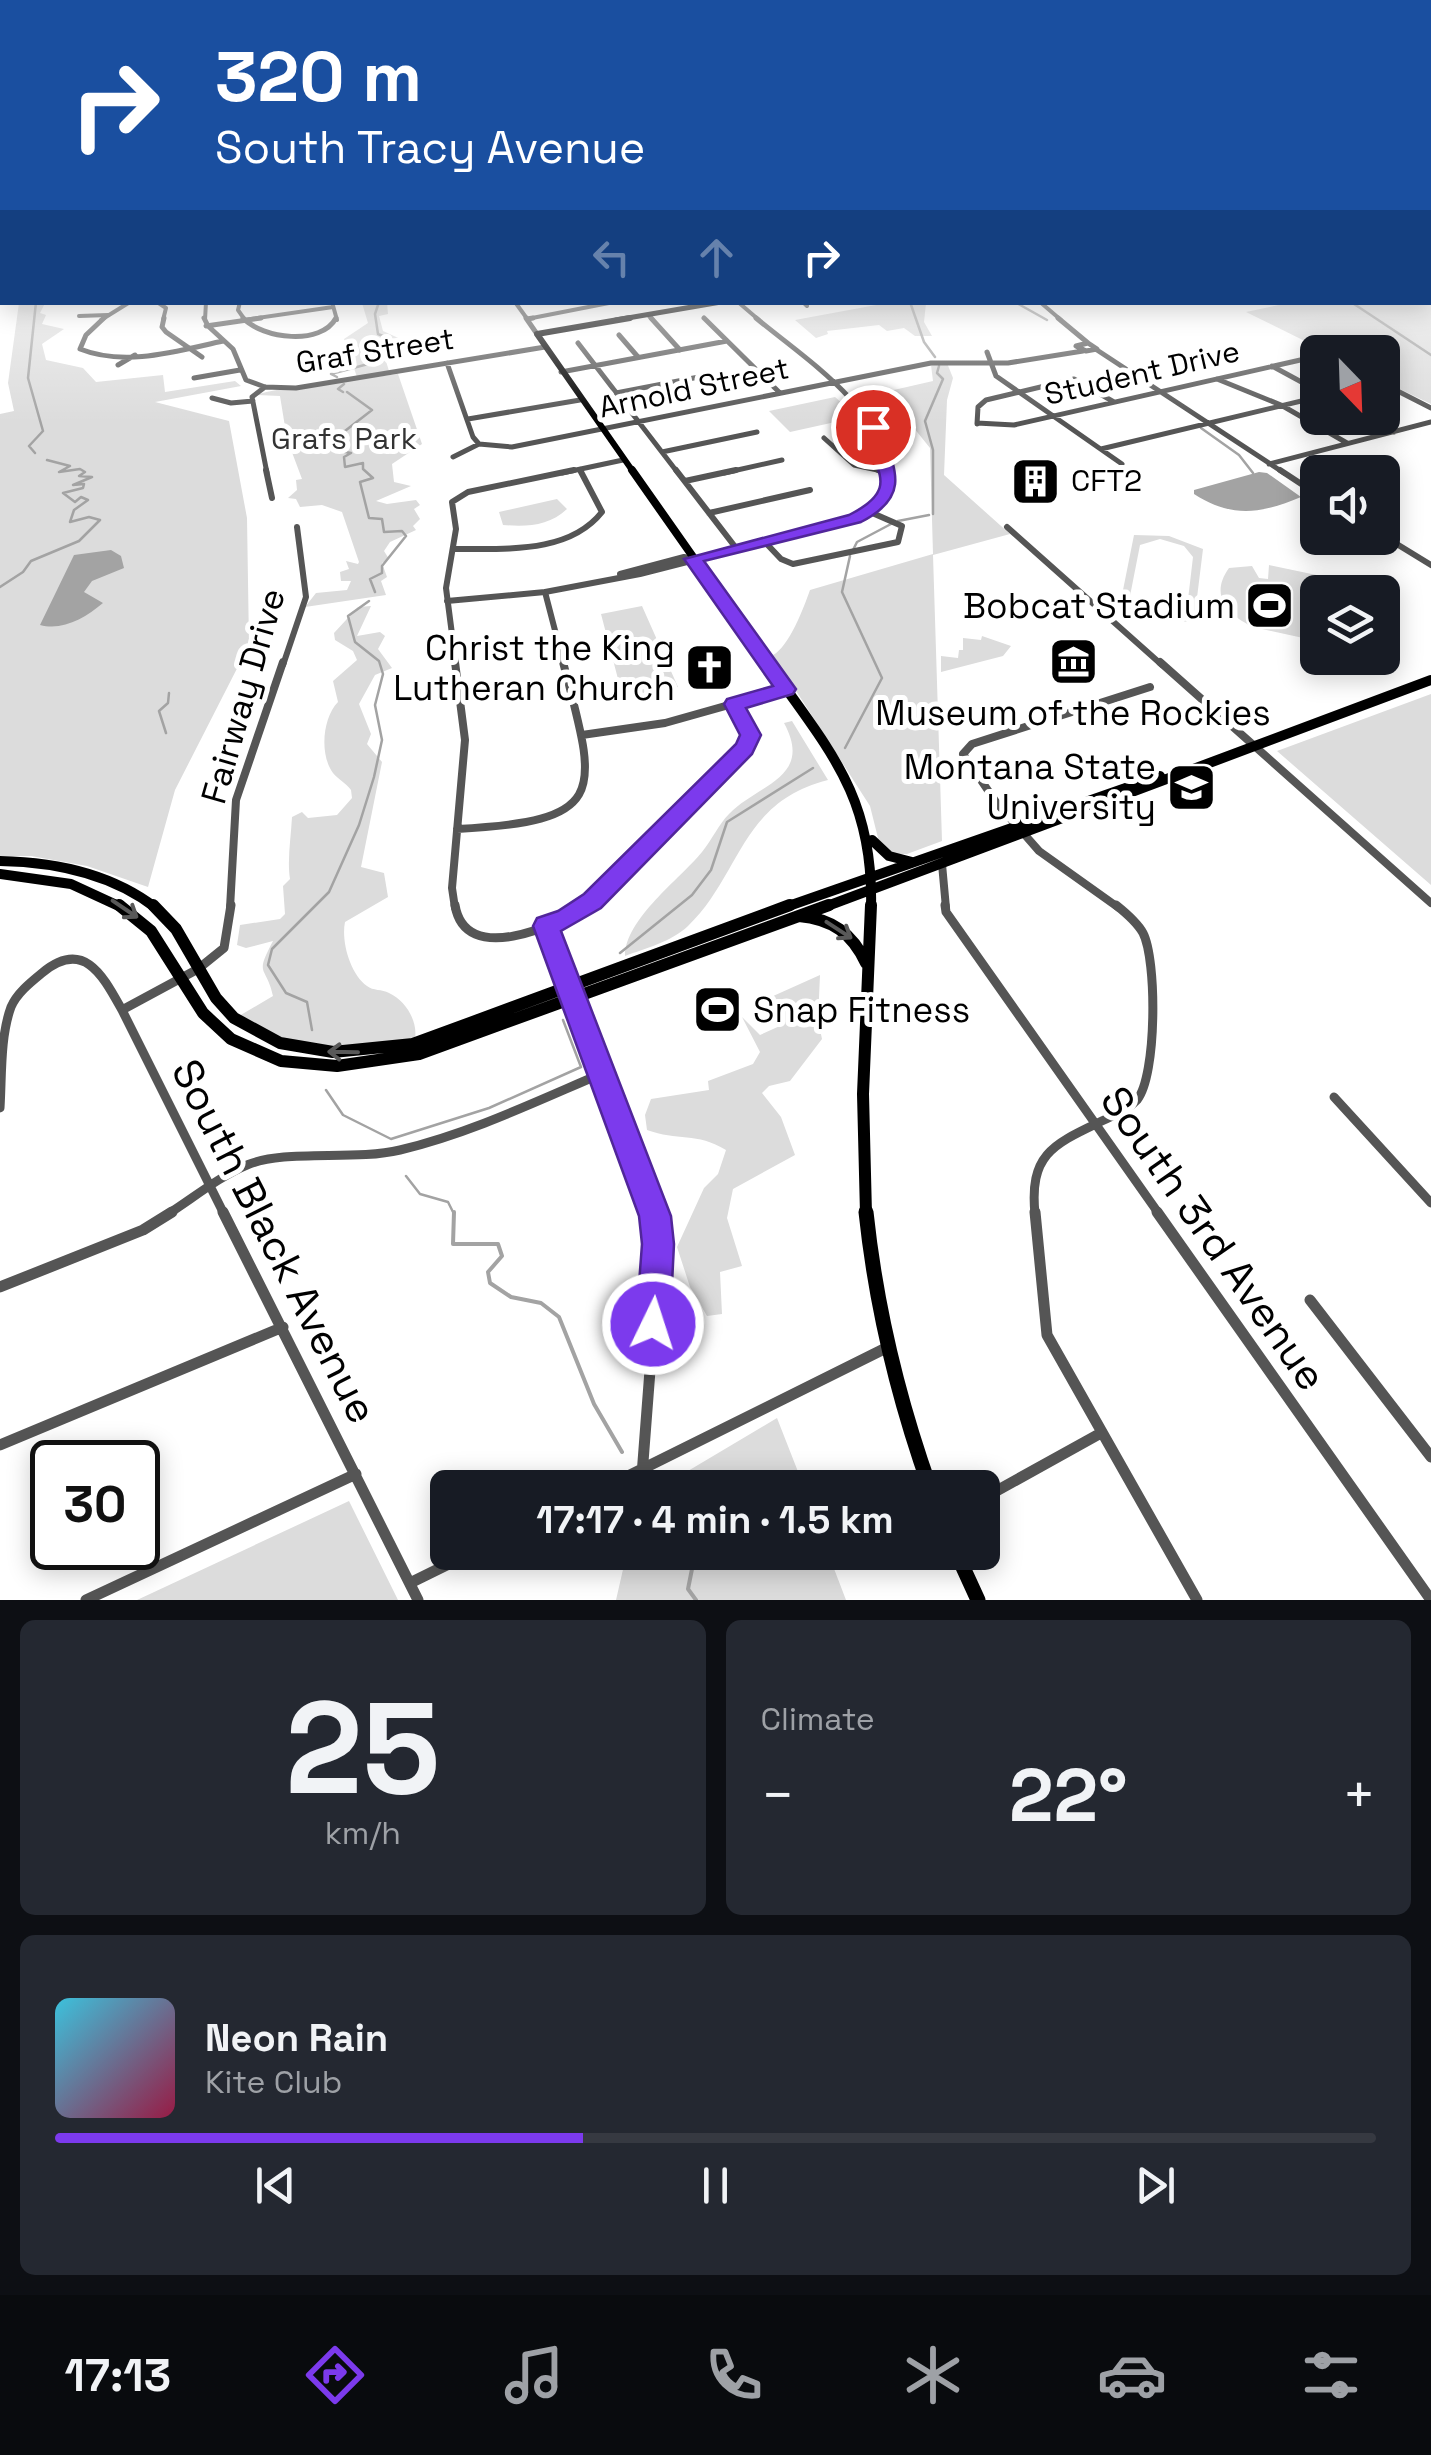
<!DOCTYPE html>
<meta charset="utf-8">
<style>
:root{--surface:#171b24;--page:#242831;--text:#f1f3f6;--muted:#9ea1a6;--line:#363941;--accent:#7c3aed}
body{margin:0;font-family:"Space Grotesk",sans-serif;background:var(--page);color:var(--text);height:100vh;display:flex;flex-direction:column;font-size:38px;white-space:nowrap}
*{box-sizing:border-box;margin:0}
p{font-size:32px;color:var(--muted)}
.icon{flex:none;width:55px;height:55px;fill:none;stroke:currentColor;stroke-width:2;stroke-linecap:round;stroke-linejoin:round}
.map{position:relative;height:1600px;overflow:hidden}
.panel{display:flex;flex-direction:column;gap:20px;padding:20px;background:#0d0f14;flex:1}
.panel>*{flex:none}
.banner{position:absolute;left:0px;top:0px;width:1432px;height:305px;box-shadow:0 5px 25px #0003;background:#1a4fa0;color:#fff;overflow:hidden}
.needle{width:65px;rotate:157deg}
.buttons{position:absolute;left:1300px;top:335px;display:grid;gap:20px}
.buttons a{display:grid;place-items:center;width:100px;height:100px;border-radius:15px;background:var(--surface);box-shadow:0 5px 25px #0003;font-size:50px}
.speed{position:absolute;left:30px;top:1440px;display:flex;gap:20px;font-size:50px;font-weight:700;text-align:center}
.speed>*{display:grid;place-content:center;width:130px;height:130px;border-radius:50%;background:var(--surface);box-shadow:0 5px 25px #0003;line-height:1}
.speed .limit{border:5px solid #111;border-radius:15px;background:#fff;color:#111}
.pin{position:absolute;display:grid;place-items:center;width:85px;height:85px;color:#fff;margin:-42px;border:5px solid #fff;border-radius:50%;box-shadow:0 2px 10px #0007}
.me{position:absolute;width:110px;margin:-55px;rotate:4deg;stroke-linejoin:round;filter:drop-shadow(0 0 8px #0008)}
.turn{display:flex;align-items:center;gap:35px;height:210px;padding:0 50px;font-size:45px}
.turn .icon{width:130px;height:130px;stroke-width:2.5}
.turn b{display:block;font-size:70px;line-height:85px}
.lanes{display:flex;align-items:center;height:95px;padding:0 50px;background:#0003;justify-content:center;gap:50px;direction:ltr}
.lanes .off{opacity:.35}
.big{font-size:75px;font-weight:600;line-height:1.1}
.panel .widget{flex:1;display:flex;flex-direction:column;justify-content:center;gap:15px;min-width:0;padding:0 35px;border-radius:15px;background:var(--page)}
.panel .dial{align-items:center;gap:0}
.dial b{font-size:130px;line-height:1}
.song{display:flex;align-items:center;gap:30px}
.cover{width:120px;height:120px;border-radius:15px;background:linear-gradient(135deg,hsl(190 70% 55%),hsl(340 70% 35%))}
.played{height:10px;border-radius:5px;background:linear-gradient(90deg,var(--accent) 40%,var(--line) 40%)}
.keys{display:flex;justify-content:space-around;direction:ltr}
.heat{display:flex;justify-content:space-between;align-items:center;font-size:55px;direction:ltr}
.panel .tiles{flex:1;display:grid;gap:20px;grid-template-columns:1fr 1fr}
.widget:last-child{grid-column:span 2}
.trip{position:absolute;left:430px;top:1470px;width:570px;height:100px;border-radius:15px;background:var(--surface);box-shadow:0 5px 25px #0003;font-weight:600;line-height:100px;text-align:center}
.dock{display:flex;height:160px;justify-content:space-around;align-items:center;background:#090b0e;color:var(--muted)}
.dock .icon{width:70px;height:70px}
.dock .on{color:var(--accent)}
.dock b{font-size:45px;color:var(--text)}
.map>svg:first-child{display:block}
.green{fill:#dcdcdc;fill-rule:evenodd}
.water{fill:#a3a3a3}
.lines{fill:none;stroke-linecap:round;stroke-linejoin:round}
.stream-far1{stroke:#a3a3a3;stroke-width:2.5}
.stream{stroke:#a3a3a3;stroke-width:4}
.minor-far5{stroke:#555;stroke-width:4}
.minor-far4{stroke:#555;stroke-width:5}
.minor-far3{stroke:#555;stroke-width:6}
.minor-far2{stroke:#555;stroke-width:8}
.minor-far1{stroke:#555;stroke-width:9}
.minor{stroke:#555;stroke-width:11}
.major-far5{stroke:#000;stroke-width:5}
.major-far4{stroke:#000;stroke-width:6}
.major-far3{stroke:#000;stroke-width:8}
.major-far2{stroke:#000;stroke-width:10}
.major-far1{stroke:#000;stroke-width:12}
.major{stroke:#000;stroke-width:15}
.oneway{stroke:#595959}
.route{fill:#7c3aed;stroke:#51269a;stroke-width:2.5}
.labels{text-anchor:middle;stroke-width:10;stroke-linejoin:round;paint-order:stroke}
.far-street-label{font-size:30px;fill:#000;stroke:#fff}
.far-park-label{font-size:30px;fill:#333;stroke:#fff}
.far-poi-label{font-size:30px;fill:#000;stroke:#fff;text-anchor:start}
.poi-label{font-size:35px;fill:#000;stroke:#fff;text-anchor:end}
.street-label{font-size:35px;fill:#000;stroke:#fff}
.near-street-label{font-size:42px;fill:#000;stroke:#fff}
</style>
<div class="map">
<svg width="1431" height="1600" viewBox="0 0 1431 1600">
<rect width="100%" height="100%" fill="#fff"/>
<path class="green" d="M1431 265V404L1383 381 1382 352H1327L1246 312 1279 305 1277 303 1430 302Z
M387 302 388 314 379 316 383 331 405 341 397 353 385 358 389 371 357 377 344 339 368 323 362 303Z
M19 303H45L40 313 46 315 42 324 64 329 42 344 46 360 83 368 96 382 163 375 165 392 235 381 241 386 155 402 229 421 247 518 249 645 175 790 148 887 87 866 31 856H0V414L14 411 8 383Z
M887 303H926L924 322 932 336H915L904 328 887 331 879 325 827 331 828 334 816 338 795 320Z
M947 363 953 378 947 400 944 475 1010 534 933 555 942 841 907 854H892L879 842 870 806 773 655C789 647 804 607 810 590L933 554 930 448 885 392 933 381 931 365Z
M398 374 422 444 392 464 394 482 411 486 376 501 387 504 416 500 420 505 414 509 420 519 413 526 416 530 390 542 384 551 389 559 382 563 387 577 381 581 386 595 305 607 316 593 347 590 351 581H341L340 572 349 569 346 561 358 564 359 562 342 512 322 505 300 507 296 499 288 498 297 490 296 480 302 479 287 439 280 396 257 395C266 389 378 377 398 374Z
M835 397 858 417 790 432 769 411Z
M557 499 567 509C549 526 527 527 503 525L499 512Z
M1134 535 1169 536 1203 549 1194 622 1155 620 1120 605ZM1160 539 1184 546 1193 557 1187 608 1174 616 1143 610 1130 596 1140 545Z
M1269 565 1345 581V592H1318L1317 641 1262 629V619L1257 617 1255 628C1230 616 1208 597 1229 568L1252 566 1259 578 1268 579Z
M371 606 357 636 380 632 385 636 378 649 392 668 375 675 359 704 371 734 367 744 382 762 361 867 384 873 388 897 345 922C341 941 350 974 367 986 373 991 382 989 389 993 405 1000 418 1021 415 1038 350 1053 296 1053 239 1016L273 996C266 964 254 977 273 941L246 948 237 945 240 925 280 919 285 914 283 886 290 879C287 860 291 837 292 817L302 812 308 818 337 815 352 798 351 790C346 783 338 779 333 773 319 754 323 717 338 702L333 681 357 660 353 651 335 640 334 633 358 607Z
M642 606 678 687 623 698 601 614Z
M982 636 1011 646 1003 656 941 672V656L958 658 959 650H963V638L981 640Z
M1431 694V885L1277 751Z
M792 721 828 780C740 802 741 875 688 926 671 942 646 948 625 956 625 919 680 879 702 852 712 840 718 825 729 814 758 784 814 778 784 723Z
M820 975 818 1020 822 1039 790 1081 769 1086 762 1093 781 1117 795 1155 733 1189 727 1218 742 1266 720 1272 722 1314 707 1316 690 1287 677 1247 704 1188 718 1174 726 1150C697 1132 677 1141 647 1130L645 1115 651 1099 709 1090 708 1081 753 1064 760 1052 742 1017 760 1035 782 1025 771 997Z
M777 1418 804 1487H661Z
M349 1501 398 1600H137Z
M627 1552 828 1553 846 1600H616Z"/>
<path class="water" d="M1259 472 1267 473 1301 497C1261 514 1231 518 1194 494V490Z
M111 550 121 556 124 568 92 581 84 592 103 603C85 618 63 631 40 625L74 555Z"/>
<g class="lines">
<path class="stream-far1" d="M0 220 2 215
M910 302 924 342 935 357
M1015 302 1047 320
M1351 302 1431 355
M337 377 331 374 368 364 373 361V352L385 347 388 338 378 334 375 314 379 302
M343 392 338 389 344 384
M347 392 372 410 323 448 351 453 344 457 345 467 363 463V469L373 478 360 482 369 518 382 519 384 532 402 531 406 536 382 566V573L370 579 375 592
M1201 428 1239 455 1253 473
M35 453 29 446 43 431 28 378 36 302
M933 514V450L925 421 943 379 937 373 939 366
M898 521 929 515
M853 550 857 542 891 524
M0 587 23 572 31 561 79 541 100 520 89 517 70 522 74 510 88 500 81 497 75 502 63 493 83 488 84 484 73 485 92 477 79 476 85 472 80 469 59 472 70 466 47 460
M166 733 159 711 168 703 169 693
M845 748 882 678 842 592 850 556
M620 953 692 895 711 870 727 822 813 768
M312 1030 307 1002 286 993 268 965 272 949 329 892 359 825 374 777 382 740 375 705 383 674 379 661 355 642 348 616 369 601
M326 1090 343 1115 391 1139 489 1108 581 1067 563 1020
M406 1176 420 1194 448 1202 454 1214"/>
<path class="stream" d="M454 1212 453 1244H498L502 1256 488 1272 490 1283 511 1297 541 1303 559 1317 594 1404 622 1452
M657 1483 661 1488
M685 1552 692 1569 688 1589 696 1600"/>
<path class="minor-far5" d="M157 302 166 308 163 320
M240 302 238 310 245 320
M332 302 337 320
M515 302 528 320
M738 302 759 320
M803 302 807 306
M1040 302 1061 320
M648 315 653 320
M79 316 108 315
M527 319 614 302
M101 320 130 302
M205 320 206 302
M244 320 333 307"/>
<path class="minor-far4" d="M104 318 86 335 80 349C125 367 177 351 223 341
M164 318 162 327 166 332 202 357
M204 318 208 326 233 349 246 380 265 387 296 388 545 347
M243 318C263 339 321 346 336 318
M526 318 537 334
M651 318 680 350
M704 318 780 393
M756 318C804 358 881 406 888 473
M1058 318 1088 343
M527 319 533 318
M206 326 261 318
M619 335 638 357
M578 343 678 473
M1088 343 1097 349 1086 351 1076 346Z
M1097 350 1284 473
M987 352 996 376 1122 464
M447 363 473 437 479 444
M118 365 135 355
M1272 366 1318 391
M561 372 727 341
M194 378 240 370
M1217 379 1281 405 1347 443
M1382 383 1431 408
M265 387 252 397 267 473
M616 393 704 376
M212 398 231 403 253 401
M1367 418 1394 432
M468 419 580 400
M977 423 1014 425 1318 356
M977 424 978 407 986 400 1074 379 1114 402
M824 438 854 465 887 472
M1101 449 1318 397
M662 452 757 432
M453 457 479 444 512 447 931 363H1008L1083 351
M1269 464 1431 422
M562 473 623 460
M724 473 782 460"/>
<path class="minor-far3" d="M266 470 272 498
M676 470 736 548
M878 470 887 472
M1280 470 1318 495
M685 481 736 470
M709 513 810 490
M1007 527 1162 665
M1382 535 1431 565
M764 541 781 559 793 564 898 542 902 526 870 512
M453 549C503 548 568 555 602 512L580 470
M620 574 684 557 693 559
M545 592 564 665
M447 601 545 592 640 574 855 519 883 502 888 470
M283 665 306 597 297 527
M456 665 446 588 456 529 452 502 468 492 574 470"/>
<path class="minor-far2" d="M1160 662 1431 903
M582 735 665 723 786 689
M457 829C611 821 597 793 563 662
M942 864 946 908
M230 908 236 800 283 662
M455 908 452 888 465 740 455 662
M583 908 745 748 751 735 734 704
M1119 908 1039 851 996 802 963 754 972 744 1150 687"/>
<path class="minor-far1" d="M455 905C465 967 556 926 587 905
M945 905 946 912 1159 1214
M546 925 654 1214
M122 1010 198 969 224 948 231 905
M1334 1097 1431 1203
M0 1108C2 1076 0 1037 11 1007 17 993 31 982 42 973 84 938 103 976 122 1010L224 1214
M168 1214C193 1198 220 1176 247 1165 284 1149 354 1161 400 1150 471 1133 537 1101 603 1073
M1035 1214C1029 1153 1054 1144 1104 1120 1116 1114 1129 1109 1137 1100 1157 1076 1157 960 1143 933 1137 922 1126 913 1116 905"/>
<path class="minor" d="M223 1212 418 1600
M1035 1212 1047 1335 1197 1600
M1157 1212 1431 1600
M0 1287 143 1230 172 1212
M1310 1300 1431 1457
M0 1445 283 1327
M604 1488 886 1348
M641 1488 656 1292 653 1212
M982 1499 1101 1433
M410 1583 473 1552
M86 1600 356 1474"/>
<path class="major-far5" d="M616 320 721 302"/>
<path class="major-far4" d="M630 318 537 334 634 473"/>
<path class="major-far3" d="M632 470 769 665"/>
<path class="major-far2" d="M767 662C828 749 874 795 871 908
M872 840 889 856 912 862
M0 861C55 862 112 874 156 908
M0 874 71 884 123 908
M783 908 1160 776
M822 908 1431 680"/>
<path class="major-far1" d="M119 905 151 931 203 1013 231 1039 281 1061 337 1066 419 1054 829 905
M153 905 176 929 216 998 234 1018 280 1043 333 1052 413 1044 790 905
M799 916C832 919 852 933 866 963
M866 1214 863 1094 871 905"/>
<path class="major" d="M866 1212C876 1307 898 1398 930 1488
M956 1552 978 1600"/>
</g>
<defs><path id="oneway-shaft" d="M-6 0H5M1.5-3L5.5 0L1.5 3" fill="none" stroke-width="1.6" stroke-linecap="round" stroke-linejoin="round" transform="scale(2.5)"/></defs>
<g class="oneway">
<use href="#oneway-shaft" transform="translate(125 909) rotate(34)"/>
<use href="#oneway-shaft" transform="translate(839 930) rotate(33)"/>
<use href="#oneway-shaft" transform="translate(343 1052) rotate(-179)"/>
</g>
<linearGradient id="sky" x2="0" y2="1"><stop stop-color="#8cadcc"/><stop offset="0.47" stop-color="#fff"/><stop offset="1" stop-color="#fff" stop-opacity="0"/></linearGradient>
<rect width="1431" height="422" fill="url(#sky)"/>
<path class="route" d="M868 424 880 427C897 472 910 497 861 522L704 561 796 689 793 694 746 708 761 735 752 754 601 908 561 931 671 1216 674 1244 670 1324 665 1336 653 1340 641 1336 636 1324 642 1244 639 1216 533 926 537 918 558 911 584 894 736 744 740 735 724 704 727 699 773 686 684 559 849 515C909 485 864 466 868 424Z"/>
<defs>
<symbol id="building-square" viewBox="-11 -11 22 22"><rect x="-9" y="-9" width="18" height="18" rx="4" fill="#000" stroke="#fff"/><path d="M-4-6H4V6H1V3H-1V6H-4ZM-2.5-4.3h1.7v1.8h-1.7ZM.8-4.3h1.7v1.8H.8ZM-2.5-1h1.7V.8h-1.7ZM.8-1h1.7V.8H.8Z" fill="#fff"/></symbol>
<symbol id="stadium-square" viewBox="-11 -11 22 22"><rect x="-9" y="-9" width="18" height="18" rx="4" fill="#000" stroke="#fff"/><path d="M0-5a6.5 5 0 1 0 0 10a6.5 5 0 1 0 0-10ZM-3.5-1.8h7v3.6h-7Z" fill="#fff"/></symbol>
<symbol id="museum-square" viewBox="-11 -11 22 22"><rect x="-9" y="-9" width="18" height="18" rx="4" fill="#000" stroke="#fff"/><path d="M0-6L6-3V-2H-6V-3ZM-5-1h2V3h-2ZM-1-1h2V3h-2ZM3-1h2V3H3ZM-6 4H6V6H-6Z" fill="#fff"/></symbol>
<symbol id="church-square" viewBox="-11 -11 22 22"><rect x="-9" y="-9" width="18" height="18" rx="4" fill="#000" stroke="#fff"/><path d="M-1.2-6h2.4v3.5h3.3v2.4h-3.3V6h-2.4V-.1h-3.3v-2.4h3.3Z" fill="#fff"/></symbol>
<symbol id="university-square" viewBox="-11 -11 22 22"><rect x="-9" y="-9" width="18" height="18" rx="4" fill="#000" stroke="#fff"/><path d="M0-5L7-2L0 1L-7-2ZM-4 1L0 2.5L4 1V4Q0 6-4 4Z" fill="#fff"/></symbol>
</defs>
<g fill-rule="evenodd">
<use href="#building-square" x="1008" y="454" width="55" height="55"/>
<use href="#stadium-square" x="1242" y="578" width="55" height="55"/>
<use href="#museum-square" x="1046" y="634" width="55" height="55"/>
<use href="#church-square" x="682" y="640" width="55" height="55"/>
<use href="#university-square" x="1164" y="760" width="55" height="55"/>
<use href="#stadium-square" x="690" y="982" width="55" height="55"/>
</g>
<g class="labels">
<g class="far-street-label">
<text transform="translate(375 351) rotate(-9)" y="10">Graf Street</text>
<text transform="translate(1142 373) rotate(-13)" y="10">Student Drive</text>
<text transform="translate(694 388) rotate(-12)" y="10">Arnold Street</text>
</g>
<g class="far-park-label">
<text x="344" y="449">Grafs Park</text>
</g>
<g class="far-poi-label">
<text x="1071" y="491">CFT2</text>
</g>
<g class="poi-label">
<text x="1235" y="618">Bobcat Stadium</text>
<text x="675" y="660">Christ the King<tspan x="675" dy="40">Lutheran Church</tspan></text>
<text x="1073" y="725" text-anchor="middle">Museum of the Rockies</text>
<text x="1156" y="779">Montana State<tspan x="1156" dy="40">University</tspan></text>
<text x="753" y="1022" text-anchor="start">Snap Fitness</text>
</g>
<g class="street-label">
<text transform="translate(243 696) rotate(-74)" y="12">Fairway Drive</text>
</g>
<g class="near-street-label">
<text transform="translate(1214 1238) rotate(55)" y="15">South 3rd Avenue</text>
<text transform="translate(275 1241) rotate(63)" y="15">South Black Avenue</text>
</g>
</g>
</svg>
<div class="buttons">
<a><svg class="needle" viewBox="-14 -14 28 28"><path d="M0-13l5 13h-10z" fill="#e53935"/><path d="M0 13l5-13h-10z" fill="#9ea1a6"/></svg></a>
<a><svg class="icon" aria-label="sound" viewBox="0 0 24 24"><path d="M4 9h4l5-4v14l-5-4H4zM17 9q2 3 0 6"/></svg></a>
<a><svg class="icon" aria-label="layers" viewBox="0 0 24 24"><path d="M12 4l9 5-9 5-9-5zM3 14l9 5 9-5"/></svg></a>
</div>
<div class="speed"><div class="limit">30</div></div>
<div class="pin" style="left:873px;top:427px;background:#d93025"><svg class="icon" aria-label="arrive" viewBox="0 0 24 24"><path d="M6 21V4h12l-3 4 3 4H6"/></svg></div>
<svg class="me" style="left:653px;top:1324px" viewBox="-20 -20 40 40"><circle r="17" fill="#7c3aed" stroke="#fff" stroke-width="3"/><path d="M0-11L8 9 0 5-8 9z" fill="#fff"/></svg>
<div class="trip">17:17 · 4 min · 1.5 km</div>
<div class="banner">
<div class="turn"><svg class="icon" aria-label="right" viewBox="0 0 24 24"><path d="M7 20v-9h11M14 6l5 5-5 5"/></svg><div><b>320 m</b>South Tracy Avenue</div></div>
<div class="lanes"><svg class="icon off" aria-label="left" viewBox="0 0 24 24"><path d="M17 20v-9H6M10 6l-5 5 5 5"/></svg><svg class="icon off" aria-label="ahead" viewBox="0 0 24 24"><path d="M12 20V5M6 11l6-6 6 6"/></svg><svg class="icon" aria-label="right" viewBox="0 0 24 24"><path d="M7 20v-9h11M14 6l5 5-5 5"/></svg></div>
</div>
</div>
<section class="panel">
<div class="tiles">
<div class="widget dial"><b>25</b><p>km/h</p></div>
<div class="widget"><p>Climate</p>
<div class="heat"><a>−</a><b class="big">22°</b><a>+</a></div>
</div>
<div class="widget">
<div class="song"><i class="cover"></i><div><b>Neon Rain</b><p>Kite Club</p></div></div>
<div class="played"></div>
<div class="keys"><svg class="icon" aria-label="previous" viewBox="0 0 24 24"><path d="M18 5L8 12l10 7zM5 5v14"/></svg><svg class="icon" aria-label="pause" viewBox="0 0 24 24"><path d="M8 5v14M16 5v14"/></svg><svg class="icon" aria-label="next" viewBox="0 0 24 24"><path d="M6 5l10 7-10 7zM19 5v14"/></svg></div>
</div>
</div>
</section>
<nav class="dock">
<b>17:13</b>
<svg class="icon on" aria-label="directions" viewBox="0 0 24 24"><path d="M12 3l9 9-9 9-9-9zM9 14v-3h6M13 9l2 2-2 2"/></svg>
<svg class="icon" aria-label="music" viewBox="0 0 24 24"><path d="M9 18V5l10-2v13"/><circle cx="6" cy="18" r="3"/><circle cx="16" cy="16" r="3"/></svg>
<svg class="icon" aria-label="phone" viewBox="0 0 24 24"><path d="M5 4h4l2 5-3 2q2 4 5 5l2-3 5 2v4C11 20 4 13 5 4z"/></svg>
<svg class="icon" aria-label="climate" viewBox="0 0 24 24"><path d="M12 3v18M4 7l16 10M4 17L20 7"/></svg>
<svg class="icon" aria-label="car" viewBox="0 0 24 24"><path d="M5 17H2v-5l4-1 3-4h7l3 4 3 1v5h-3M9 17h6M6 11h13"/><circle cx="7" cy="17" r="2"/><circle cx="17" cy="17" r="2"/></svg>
<svg class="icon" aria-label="filters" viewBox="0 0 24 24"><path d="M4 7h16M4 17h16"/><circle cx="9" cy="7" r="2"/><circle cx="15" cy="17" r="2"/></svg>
</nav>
